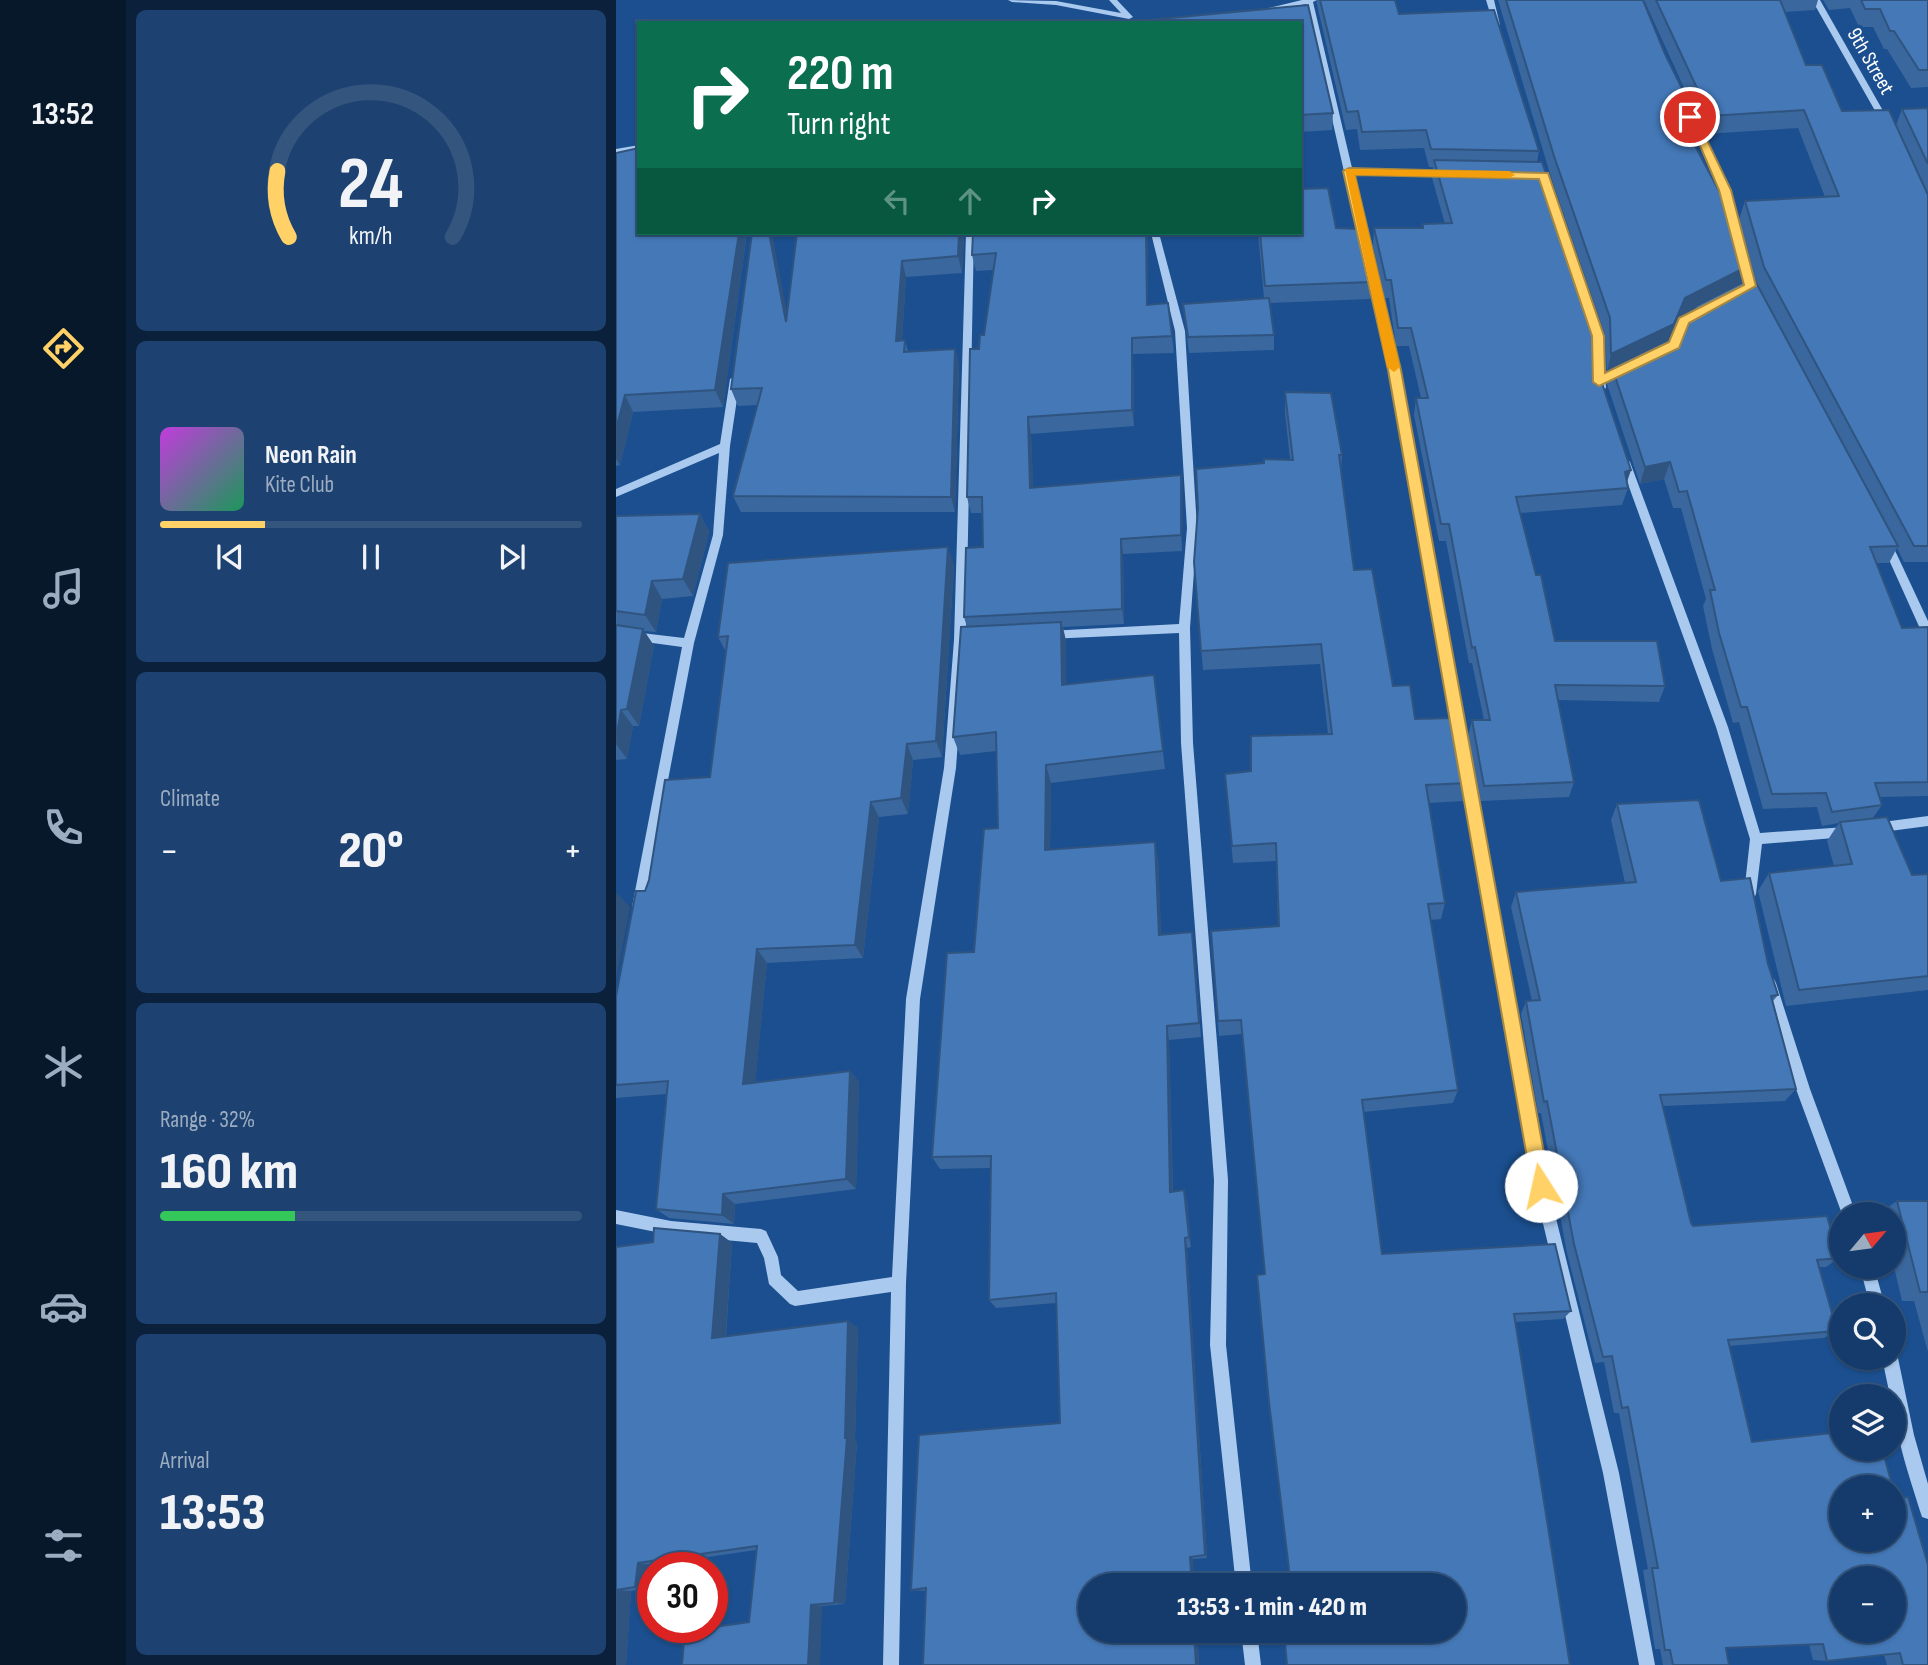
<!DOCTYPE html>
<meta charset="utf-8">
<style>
:root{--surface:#143b6b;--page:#1d4271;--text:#f1f3f6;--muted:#9dadc1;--line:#33557e;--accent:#ffd166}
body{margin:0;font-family:"Sofia Sans Condensed",sans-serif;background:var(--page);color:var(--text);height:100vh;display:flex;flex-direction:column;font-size:26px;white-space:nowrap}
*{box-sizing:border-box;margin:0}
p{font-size:23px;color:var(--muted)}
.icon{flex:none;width:38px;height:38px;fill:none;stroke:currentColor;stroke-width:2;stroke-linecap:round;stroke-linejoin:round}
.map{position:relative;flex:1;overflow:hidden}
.sheet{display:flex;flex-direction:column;gap:10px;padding:10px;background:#0b203b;width:490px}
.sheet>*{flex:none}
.hud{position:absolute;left:21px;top:21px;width:665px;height:214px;border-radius:0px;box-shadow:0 2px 5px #0004,0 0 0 2px var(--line);background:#0b6e4f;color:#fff;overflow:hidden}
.needle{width:46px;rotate:61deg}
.fabs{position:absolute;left:1213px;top:1202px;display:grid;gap:14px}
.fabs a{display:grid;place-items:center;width:77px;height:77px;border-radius:50%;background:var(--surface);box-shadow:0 2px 5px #0004,0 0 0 2px var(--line);font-size:35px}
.speed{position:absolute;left:21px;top:1552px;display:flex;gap:14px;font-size:35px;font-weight:700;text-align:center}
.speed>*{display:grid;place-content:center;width:91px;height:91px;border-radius:50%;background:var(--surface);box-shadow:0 2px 5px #0004,0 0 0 2px var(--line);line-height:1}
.speed .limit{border:10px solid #d22;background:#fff;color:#111}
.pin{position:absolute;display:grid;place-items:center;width:60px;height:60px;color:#fff;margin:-30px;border:4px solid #fff;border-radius:50%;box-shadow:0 2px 7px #0007}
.me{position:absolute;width:77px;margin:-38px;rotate:350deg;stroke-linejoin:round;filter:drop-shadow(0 0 5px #0008)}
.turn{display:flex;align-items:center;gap:24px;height:147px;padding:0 35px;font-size:32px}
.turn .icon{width:91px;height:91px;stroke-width:2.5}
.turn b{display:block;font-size:49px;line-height:60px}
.lanes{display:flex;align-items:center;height:66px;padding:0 35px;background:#0003;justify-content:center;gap:35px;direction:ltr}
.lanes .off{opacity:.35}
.big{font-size:52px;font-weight:800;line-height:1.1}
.sheet .card{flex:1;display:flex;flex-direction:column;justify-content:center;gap:10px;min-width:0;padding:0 24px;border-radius:10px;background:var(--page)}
.sheet .dial{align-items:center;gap:0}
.dial svg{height:182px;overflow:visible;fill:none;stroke:var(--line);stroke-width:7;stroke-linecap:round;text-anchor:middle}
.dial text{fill:var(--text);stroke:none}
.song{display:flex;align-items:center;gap:21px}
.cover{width:84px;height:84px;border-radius:10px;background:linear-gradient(135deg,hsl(290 70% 55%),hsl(150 70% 35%))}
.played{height:7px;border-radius:4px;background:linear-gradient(90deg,var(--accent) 25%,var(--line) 25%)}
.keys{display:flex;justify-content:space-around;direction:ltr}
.heat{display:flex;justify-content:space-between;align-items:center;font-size:38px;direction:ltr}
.charge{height:10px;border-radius:5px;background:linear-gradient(90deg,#34c759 32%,var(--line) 0)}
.trip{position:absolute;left:462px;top:1573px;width:388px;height:70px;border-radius:35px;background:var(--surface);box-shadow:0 2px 5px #0004,0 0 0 2px var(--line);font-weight:800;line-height:70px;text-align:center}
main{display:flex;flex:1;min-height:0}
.dock{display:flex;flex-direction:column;width:126px;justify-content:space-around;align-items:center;background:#08182b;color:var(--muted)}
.dock .icon{width:49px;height:49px}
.dock .current{color:var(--accent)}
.dock b{font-size:32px;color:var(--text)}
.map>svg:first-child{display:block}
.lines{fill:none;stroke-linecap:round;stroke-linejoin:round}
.minor{fill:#a9c9ee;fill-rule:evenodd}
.wall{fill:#3a679d;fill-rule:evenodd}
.shaded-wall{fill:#305480}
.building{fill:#4478b7;stroke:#305480;stroke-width:2;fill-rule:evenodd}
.route{fill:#ffd166;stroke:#a68842;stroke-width:2}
.slow{fill:#f59e0b}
.labels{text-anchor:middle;stroke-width:7;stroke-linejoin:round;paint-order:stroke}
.far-street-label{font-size:21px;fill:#fff;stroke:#1b4f8f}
</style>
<main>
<nav class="dock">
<b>13:52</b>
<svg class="icon current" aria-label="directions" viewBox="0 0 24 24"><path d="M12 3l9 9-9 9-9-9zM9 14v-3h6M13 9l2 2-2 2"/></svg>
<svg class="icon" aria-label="music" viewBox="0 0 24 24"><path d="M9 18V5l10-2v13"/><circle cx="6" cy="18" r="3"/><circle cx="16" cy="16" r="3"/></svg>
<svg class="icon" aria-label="phone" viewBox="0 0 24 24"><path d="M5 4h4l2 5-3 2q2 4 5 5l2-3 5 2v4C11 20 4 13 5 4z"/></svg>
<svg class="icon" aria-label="climate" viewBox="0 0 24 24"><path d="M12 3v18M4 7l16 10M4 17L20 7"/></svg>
<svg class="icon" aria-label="car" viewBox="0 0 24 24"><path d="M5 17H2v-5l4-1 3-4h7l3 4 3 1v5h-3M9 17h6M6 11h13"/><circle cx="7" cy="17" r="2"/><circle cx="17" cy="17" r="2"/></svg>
<svg class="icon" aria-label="filters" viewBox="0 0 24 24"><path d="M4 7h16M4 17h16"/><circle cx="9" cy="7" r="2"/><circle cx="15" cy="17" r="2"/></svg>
</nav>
<section class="sheet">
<div class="card dial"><svg viewBox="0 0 100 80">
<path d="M14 69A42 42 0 1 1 86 69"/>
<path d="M14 69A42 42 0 0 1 9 40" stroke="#ffd166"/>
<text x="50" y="56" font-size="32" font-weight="700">24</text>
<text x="50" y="72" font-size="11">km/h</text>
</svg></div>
<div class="card">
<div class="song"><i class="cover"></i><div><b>Neon Rain</b><p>Kite Club</p></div></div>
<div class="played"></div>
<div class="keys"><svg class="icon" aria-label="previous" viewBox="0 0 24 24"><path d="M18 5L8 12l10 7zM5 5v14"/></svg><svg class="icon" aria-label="pause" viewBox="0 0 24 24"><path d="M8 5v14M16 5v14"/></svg><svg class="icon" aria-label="next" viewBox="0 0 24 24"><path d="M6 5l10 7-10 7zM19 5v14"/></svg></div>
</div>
<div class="card"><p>Climate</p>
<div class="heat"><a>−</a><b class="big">20°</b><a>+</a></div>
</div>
<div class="card"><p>Range · 32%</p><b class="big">160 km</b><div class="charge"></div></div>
<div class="card"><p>Arrival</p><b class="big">13:53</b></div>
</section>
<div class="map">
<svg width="1312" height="1665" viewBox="0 0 1312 1665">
<rect width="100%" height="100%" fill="#1b4f8f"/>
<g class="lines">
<path class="minor" d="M392 0 440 1 505 13 493 0H501L517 17 513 19 440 5 396 2Z
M686 0H701L697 2 736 168 834 170 838 173 834 176 737 174 783 370 932 1186 1003 1473 1039 1665H1023L987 1473 918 1186 773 370 690 4 645 13 641 11Z
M870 0H878L884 25 877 23Z
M1196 0H1204L1274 123 1273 125 1266 123Z
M1069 110 1076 112 1113 190 1120 217 1119 219H1113L1112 217 1105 190 1068 112Z
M23 145V150L0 155V149Z
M350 233H358L350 635H361L367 639 361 643 349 644 340 768 304 999 290 1283 283 1665H267L275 1292 179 1306 174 1304 153 1284 148 1258 141 1243 55 1235 0 1224V1210L55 1221 145 1229 150 1231 162 1257 165 1275 182 1291 276 1277 290 999 328 768 338 640Z
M535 233H543L569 331 581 528 574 628 577 743 612 1180 610 1345 636 1586H620L594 1345 598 1180 565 743 563 633 432 639 426 635 432 631 563 624 571 528 559 331Z
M1126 252 1131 255 1143 294 1141 296H1135L1133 294 1121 255Z
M1090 306 1093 307V311L1072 322 1069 336 1059 348H1053L1051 346 1059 335 1065 318Z
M974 311C991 322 989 369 990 388L985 391 980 388 977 336 969 314Z
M119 376 124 379 114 446 107 535 78 643 28 907 26 911 22 913 18 911 16 907 66 647 0 638V630L68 638 97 535 103 453 0 497V489L104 444 114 379Z
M1009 458 1014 462 1112 727 1144 833 1230 827 1234 828 1236 832 1234 836 1230 837 1146 844 1140 894 1138 898 1134 900 1130 898 1128 894 1134 839 1100 727 1004 462Z
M1270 538 1275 542 1312 621V637L1306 633 1265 542Z
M1312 816V826L1259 833 1255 832 1253 828 1255 824 1259 823Z
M1153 977 1158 979 1160 983 1194 1089 1240 1214H1226L1180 1089 1146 983 1148 979Z
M1244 1267H1258L1269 1306H1254Z
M1278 1352 1282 1358 1298 1435 1312 1484V1519L1306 1517 1304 1511C1293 1474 1278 1435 1278 1396H1274L1266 1358H1278Z
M625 1631H641L645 1665H629Z"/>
</g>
<path class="wall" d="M700 0H779L783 14 923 151 921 162 980 365 1012 488 1006 505 904 513 920 575 939 641 1049 686 1043 702 942 700 958 782 953 797 864 801 852 736 856 720H868L856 663H853L830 541H823L798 415 800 398H805L793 346H780L773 298H769L757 246 758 228H806L807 224H829L816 178 817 167H813L808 148 744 150 741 129 730 130Z
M882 0H1027L1049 54 1080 117 1075 135H1073L1132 266 1126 282 1141 285 1123 219 1129 201 1209 197 1182 128 1089 134 1028 0H1202L1199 10 1169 12 1190 65 1226 111 1280 125 1286 109 1312 108V562H1288L1281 548 1273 563H1260L1286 628 1312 627V796L1264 797 1266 805 1256 819 1296 875 1312 874V990L1170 1006 1142 891 1153 873 1218 866 1211 841 1223 823 1206 826 1201 807 1147 809 1123 722 1117 723 1096 649 1087 606 1090 599 1065 508H1057L1048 479 1024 484 991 384 995 370 991 372 989 335 934 174ZM1079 308 1069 332 1054 339 1064 316Z
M1207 0H1312V87L1295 88 1271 49H1268L1257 27H1243L1234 8 1213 10Z
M692 5 717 113 716 130 684 132V23H532V20Z
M0 153 131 233 107 407 17 412 4 465 0 466Z
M720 228 755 282 754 299 654 303 658 335V350L573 353 567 304 648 298 642 233H684Z
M181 233H348L346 273 290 277 286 340H289L292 351 339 349 343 366 339 512H125L117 496 141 405 122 406 115 389 171 313Z
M532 233V305L556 336 558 353 517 354 518 426 415 434 417 488 566 491V551L507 554 508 624 447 627 450 641V685L538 675 549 769 435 783 434 849 542 859 545 934 578 948 585 1037 553 1040 557 1191 571 1201 575 1247 571 1248 591 1558 577 1559 474 1631H581L583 1665 310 1591 295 1590 444 1423 440 1303 380 1308 373 1300 375 1168 324 1169 316 1157 382 828 380 751 344 755 337 737 351 627 348 617 367 547 366 513H355L351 497 363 349 368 335 377 270 360 271 356 255Z
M669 392 726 455 725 472 738 570 777 686 799 719 851 783 847 801 813 803 829 903 825 919 814 920 842 1090 837 1103 747 1112 766 1254 955 1311 947 1319 900 1322 838 1586H675L653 1408 642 1284 649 1274 626 1034 603 1036 595 931 662 926 660 861 617 863 609 774 635 771 712 734 704 664 587 670 578 562 648 463 674 459 669 413Z
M84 514 93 532 77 596 46 599 40 632 28 631 38 646 23 726H17L11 759 0 760V516Z
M338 565 326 757 297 760 292 814 263 817 247 958 151 963 139 1082 234 1071 243 1082 240 1189 119 1204 118 1224 53 1218 40 1209 50 1094 0 1098V996L29 891 94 777 110 652 102 637Z
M1001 804 1105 881 1152 964 1162 995 1157 1001 1180 1089 1169 1101 1047 1106 1075 1223 1077 1226 1223 1258 1210 1267H1203L1221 1331 1208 1338 1113 1346 1136 1442 1312 1665H1271L1268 1655 1211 1661 1197 1660 1193 1645 1110 1648 1113 1665H1047L1044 1649H1039L1027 1570 1032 1569 1003 1413H998L988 1362 979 1363 951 1253 925 1113H922L905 1014 910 1001H916L895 907 900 892 1009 883 995 820Z
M1281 1201H1312V1352L1298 1301H1286L1278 1267V1214H1265V1212Z
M104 1234 116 1243 110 1336 232 1321 242 1328 239 1441 241 1442 229 1604 206 1606 133 1622 140 1550 37 1565 35 1588 15 1591 10 1665H0V1247Z"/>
<path class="shaded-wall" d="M123 233H131L107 407 99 390Z
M153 233H156L176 339 170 322Z
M343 233H348L346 273 342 256Z
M530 233H532V322L531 305Z
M286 261 290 277 285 357 280 341Z
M1132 266 1126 284 1064 316 1053 341 996 367 995 370 991 372 995 354 1069 298Z
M516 338 517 354 518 426 516 410Z
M339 349 343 366 339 512 335 497Z
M9 395 17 412 4 465 0 459V429Z
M412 417 415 434 418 504 414 488Z
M1054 462 1048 479 1024 484 1029 467Z
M1015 470 1009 488V472Z
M565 475 566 491V551L565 535Z
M84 514 93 532 77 596 67 579Z
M505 539 507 554 508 624 506 609Z
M332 547 338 565 326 757 320 741Z
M36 581 46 599 40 632 29 615Z
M445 622 450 641V704L446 685Z
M27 629 38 646 23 726 11 709Z
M5 710 17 726 11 759 0 744Z
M291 744 297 760 292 814 285 798Z
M430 765 435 783 434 867 429 850Z
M255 802 263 817 247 958 239 945Z
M539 842 542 859 546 950 543 935Z
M1 893 14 907 0 979V898Z
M141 949 151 963 138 1095 127 1084Z
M551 1026 553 1040 557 1203 554 1192Z
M234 1071 243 1082 240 1189 230 1179Z
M568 1190 571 1201 575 1247 573 1237Z
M107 1194 119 1204 118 1224 106 1215Z
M104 1234 116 1243 109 1344 96 1338Z
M569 1238 571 1248 591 1558 589 1555Z
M232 1321 242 1328 239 1441 241 1442 229 1604 218 1603 229 1438Z
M574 1557 577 1559 578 1586H576Z
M22 1563 37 1565 35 1588 19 1587Z
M0 1590 15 1591 10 1665H0Z
M195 1605 206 1606 204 1665H192Z
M578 1631H581L583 1665H580Z"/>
<path class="building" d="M704 0H779L783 14 878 10 923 151 815 149 810 130 746 132 742 111 731 112Z
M890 0H1027L1049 54 1080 117 1064 118 1109 202H1115L1132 266 1069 298 1058 324 995 354 994 318 938 156Z
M1040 0H1164L1190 65H1206L1226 111 1273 110 1312 195V546H1298L1148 267 1129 201 1223 196 1188 110 1094 116Z
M1245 0H1312V70H1303L1278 31H1274L1264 9H1249Z
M692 5 717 113 684 115V23H533L532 20Z
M1312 108V164L1286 109Z
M23 148V233H123L99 390 9 395 0 429V153Z
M818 160 926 162 979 319 980 365 1015 470 1009 472 1012 488 900 497 920 575H925L939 641H1041L1049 686 939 685 958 782 868 786 856 720H874L859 647 856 648 833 524H825L800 398H812L795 328H782L775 280H770L758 228H807V224L836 223Z
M712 188 720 228 743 229 755 282 649 286 644 233H684V189Z
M136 233H153L170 322 181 233H343L342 256 286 261 280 341 289 340 288 352 339 349 335 497 117 496 146 388 115 389Z
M357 233H530L531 305 552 303 556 336 516 338V410L412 417 414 488 565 475V535L505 539 506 609 348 617 350 548 367 547 366 497H351L354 349H363L364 335H368L380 253 356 255Z
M1137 277 1282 546 1254 547 1286 628 1312 627V782L1259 783 1266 805 1216 812 1210 793 1156 794 1131 707H1125L1103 633 1094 590H1099L1071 491 1063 492 1054 462 1029 467 996 367 1069 332 1080 306Z
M653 298 658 335 572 337 567 304Z
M669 392 715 393 726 455H723L738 570 756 569 777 686 794 685 799 719 839 718 851 783 810 785 829 903 812 904 842 1090 746 1100 766 1254 939 1244 955 1311 898 1314 954 1665H671L668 1631H838V1586H675L653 1402 641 1275 649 1274 625 1020 602 1021 595 931 663 926 660 843 616 846 609 774 635 771V736L716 734 705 644 585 651 578 562 582 508 580 469 648 463V459L677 460Z
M84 514 67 579 36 581 29 615 0 611V516Z
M332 547 320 741 291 744 285 798 255 802 239 945 141 949 127 1084 234 1071 230 1179 107 1194 106 1215 40 1209 52 1081 0 1085V996L20 891H29L33 880 49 780 94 777 112 636 102 637 112 563Z
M445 622 446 685 538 675 547 751 430 765 429 850 539 842 543 935 576 932 583 1023 551 1026 554 1192 568 1190 573 1237 569 1238 589 1555 574 1557 576 1586H474V1631H578L580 1665H307L310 1588 295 1590 303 1435 444 1423 440 1293 373 1300 375 1156 316 1157 331 953 358 952 368 829 382 828 380 732 337 737 345 627Z
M0 625 27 629 11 709 5 710 0 740Z
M1083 800 1105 881 1134 878 1152 964 1162 995 1155 996 1180 1089 1044 1095 1075 1223 1077 1226 1211 1216 1223 1258 1201 1260 1221 1331 1112 1340 1136 1442 1225 1432V1449H1266L1277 1488H1225V1540H1278V1488L1280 1498 1292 1497 1312 1565V1665H1287L1284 1653 1211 1661 1207 1644 1110 1648 1113 1665H1057L1054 1650H1049L1036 1568H1042L1012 1407 1006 1408 996 1356 987 1357 958 1244 931 1101 928 1102 910 1001 924 1000 900 892 1020 882 1001 804ZM1225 1578H1278V1631H1225Z
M1271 817 1296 875 1312 874V976L1183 990 1153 873 1236 864 1224 822Z
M1281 1201H1312V1292H1304Z
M38 1228 104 1234 96 1338 232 1321 229 1438H231L218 1603 195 1605 192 1665H66L69 1631 133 1622 141 1546 22 1563 19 1587 0 1590V1247L37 1242Z"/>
<path class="route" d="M1071 115 1080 117 1115 190 1140 286 1073 323 1063 348 983 386 977 382 976 336 923 179 739 175 785 370 934 1186 932 1193 925 1195 919 1193 916 1186 772 370 727 171 733 168 932 173 988 336 989 373 1053 342 1063 318 1128 285 1103 190Z"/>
<path class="slow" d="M729 169 893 171 899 175 893 178 739 175 784 367 778 372 771 367Z"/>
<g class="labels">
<g class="far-street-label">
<text transform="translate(1255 61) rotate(60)" y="7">9th Street</text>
</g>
</g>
</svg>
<div class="fabs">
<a><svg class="needle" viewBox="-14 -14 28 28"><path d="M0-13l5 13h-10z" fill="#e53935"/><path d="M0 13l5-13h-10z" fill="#9dadc1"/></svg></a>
<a><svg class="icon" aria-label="search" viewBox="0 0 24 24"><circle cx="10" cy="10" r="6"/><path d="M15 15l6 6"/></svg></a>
<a><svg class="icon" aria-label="layers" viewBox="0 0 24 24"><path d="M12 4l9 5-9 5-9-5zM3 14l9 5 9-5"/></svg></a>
<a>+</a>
<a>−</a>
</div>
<div class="speed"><div class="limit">30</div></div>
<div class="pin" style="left:1074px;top:117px;background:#d93025"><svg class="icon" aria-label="arrive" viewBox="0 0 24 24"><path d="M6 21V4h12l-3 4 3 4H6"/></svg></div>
<svg class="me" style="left:925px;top:1186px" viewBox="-20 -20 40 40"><circle r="19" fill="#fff"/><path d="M0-13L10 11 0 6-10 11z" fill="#ffd166"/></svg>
<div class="trip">13:53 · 1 min · 420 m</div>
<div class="hud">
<div class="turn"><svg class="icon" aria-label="right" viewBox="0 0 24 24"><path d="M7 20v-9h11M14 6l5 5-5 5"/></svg><div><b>220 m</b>Turn right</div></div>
<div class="lanes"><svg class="icon off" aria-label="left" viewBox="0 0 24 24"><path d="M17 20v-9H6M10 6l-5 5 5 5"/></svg><svg class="icon off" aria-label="ahead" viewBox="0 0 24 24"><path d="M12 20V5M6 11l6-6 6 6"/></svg><svg class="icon" aria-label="right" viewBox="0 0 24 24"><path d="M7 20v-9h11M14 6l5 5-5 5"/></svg></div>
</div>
</div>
</main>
